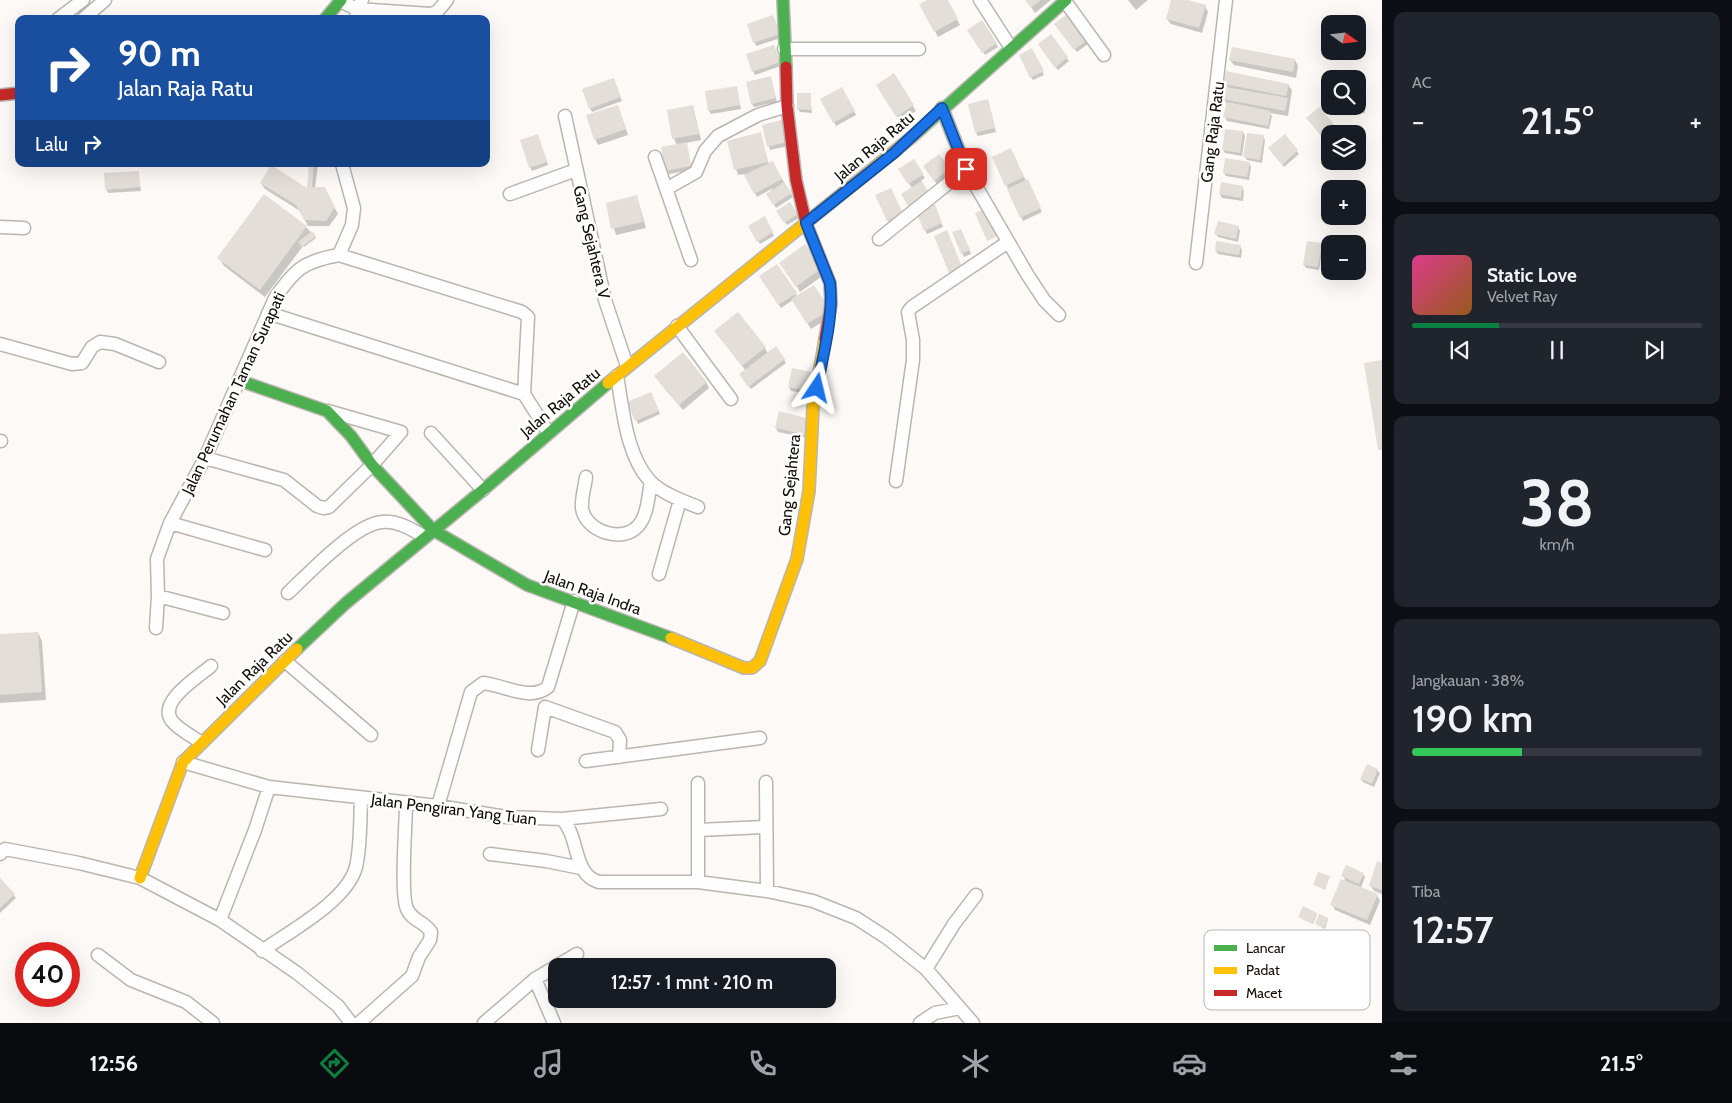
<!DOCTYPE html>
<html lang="id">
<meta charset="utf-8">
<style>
:root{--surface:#171b24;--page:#20242c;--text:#f1f3f6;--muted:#9ea1a6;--line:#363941;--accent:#0b8043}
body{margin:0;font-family:Cabin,sans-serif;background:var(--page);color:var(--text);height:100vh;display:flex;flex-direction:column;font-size:19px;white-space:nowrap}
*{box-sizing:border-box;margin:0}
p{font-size:16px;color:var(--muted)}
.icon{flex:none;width:28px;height:28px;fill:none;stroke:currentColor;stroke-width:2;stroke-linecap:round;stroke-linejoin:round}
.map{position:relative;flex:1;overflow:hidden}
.panel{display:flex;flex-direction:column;gap:12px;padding:12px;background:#0d0f14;width:350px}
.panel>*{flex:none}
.banner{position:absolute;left:15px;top:15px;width:475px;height:152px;border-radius:10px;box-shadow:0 5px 20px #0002;background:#1a4fa0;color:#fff;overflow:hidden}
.needle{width:32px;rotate:105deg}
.fabs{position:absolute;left:1321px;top:15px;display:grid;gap:10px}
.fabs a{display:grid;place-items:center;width:45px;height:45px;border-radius:10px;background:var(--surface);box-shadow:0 5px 20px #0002;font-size:25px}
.speed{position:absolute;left:15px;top:942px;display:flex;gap:10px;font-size:25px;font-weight:700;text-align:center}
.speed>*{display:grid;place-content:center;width:65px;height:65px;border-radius:50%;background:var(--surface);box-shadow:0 5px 20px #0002;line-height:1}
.speed .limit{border:8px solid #d22;background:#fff;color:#111}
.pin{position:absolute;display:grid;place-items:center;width:42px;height:42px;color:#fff;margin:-21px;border-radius:10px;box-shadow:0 2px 8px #0006}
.me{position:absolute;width:55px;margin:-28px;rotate:10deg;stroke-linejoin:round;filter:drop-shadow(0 0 4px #0008)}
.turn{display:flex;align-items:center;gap:18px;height:105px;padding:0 20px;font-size:22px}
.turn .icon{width:65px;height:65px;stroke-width:2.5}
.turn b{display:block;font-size:35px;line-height:42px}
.then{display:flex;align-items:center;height:48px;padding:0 20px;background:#0003;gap:10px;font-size:19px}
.big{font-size:38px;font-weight:600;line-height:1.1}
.panel .card{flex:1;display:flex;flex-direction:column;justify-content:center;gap:8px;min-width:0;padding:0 18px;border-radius:10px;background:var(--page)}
.panel .dial{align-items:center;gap:0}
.dial b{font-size:65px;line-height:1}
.song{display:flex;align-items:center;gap:15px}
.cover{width:60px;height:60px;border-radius:8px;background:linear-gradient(135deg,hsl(330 70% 55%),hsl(30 70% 35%))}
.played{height:5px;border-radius:2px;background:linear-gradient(90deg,var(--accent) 30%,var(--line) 30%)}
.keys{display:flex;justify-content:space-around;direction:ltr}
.heat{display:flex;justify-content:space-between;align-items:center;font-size:28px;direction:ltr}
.charge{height:8px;border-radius:4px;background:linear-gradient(90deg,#34c759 38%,var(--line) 0)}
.trip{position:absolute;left:548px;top:958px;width:288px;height:50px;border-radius:10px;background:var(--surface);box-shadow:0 5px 20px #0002;font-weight:600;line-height:50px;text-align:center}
.dock{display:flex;height:80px;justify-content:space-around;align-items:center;background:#090b0e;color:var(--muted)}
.dock .icon{width:35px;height:35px}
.dock .on{color:var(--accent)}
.dock b{font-size:22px;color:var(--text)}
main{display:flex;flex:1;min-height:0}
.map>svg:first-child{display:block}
.shadow{fill:#0003}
.building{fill:#e3ded8}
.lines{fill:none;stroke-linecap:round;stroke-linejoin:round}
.street-casing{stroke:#bab5af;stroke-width:15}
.fast-casing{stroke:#bab5af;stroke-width:14}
.slow-casing{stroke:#bab5af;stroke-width:14}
.jam-casing{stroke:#bab5af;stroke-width:14}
.street{stroke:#fffefe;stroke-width:12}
.fast{stroke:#4caf50;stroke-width:11}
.slow{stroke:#ffc107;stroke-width:11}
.jam{stroke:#c62828;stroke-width:11}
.route-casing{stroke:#114b97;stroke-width:12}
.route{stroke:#1a73e8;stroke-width:9}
.labels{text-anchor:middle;stroke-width:5;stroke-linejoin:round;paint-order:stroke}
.street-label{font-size:16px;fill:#130d05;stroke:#fff}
.key{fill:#fff;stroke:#b8b6b4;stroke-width:1}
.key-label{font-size:14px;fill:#130d05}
</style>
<main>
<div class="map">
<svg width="1382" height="1023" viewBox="0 0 1382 1023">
<rect width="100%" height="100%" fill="#fcf9f6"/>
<path class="shadow" d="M929 0H946L960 25 938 37 921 5Z
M1026 0H1051L1035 13Z
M1128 0H1148L1136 10Z
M1172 0H1183L1205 6 1208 12 1202 33 1171 24 1167 19Z
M775 20 781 38 756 46 748 25Z
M982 22 998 47 985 55 968 30Z
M1058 28 1086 41 1088 44 1077 52Z
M1050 36 1069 61 1058 70 1041 48Z
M774 46 781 66 755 75 753 71Z
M1034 53 1044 75 1033 80 1031 77Z
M1230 60H1295L1298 66 1296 78 1234 65Z
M894 75 916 111 900 121 878 85Z
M770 78 777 102 754 107 752 104Z
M615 83 622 101 592 112 590 108Z
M1225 83 1288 85 1292 90 1288 116 1270 113 1272 116 1269 129 1227 121 1225 117 1227 104 1224 99 1228 89Z
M736 87 741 109 711 114 709 111Z
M842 88 856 115 836 126 822 99Z
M1358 91H1363L1365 95V113L1338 112 1336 109 1358 106Z
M810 95 812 113 800 112 798 109Z
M988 100 996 132 978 136 976 133Z
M618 106 628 135 598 145 595 139Z
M693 106 701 140 686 143 692 170 669 174 662 148 677 145 674 139Z
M1310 122 1333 124 1335 128 1323 138Z
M763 126 792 145 770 150Z
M1243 132 1245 136 1242 156 1225 153 1223 150Z
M760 134 769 164 772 162 793 197 776 208 768 194 773 188 757 197 745 174 738 175 728 142Z
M538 136 548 165 532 171 530 167Z
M1263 136 1265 140 1262 163 1247 160 1245 157Z
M1285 136 1299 154 1284 167 1272 152Z
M1012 153 1042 212 1023 221 994 158Z
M938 156 951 173 937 184 926 170Z
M913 161 925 178 921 181 930 197 911 209 902 194 912 188 900 170Z
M1249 163 1251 167 1249 180 1226 176 1224 173Z
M311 164H318L315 188H324L338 214 329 226H308L300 211 265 189 261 183 308 190Z
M138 172 141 191 108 193 106 189Z
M1242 187 1244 191 1243 201 1222 198 1220 194Z
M876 196 904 217 890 224Z
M637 197 646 228 616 235 607 204Z
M790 204 799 218 787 225 778 212Z
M936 209 943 227 927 234 925 230Z
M764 218 774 236 760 244 750 227Z
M306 227 316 238 304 247 303 246 265 297 224 266 219 258Z
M1238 227 1240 231 1238 242 1218 237 1216 234Z
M963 234 971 254 964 257 962 253Z
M1321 245 1323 248 1319 270 1306 268 1304 265Z
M1240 246 1242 250 1241 258 1218 254 1216 251Z
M822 268 825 274 800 292 794 281Z
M761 277 795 293 797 297 832 316 811 329 793 300 781 308Z
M716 332 765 348 768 354 784 359 786 363 751 389 743 378 746 371Z
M793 369 810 394 791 391 789 387Z
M659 382H706L709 388 683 410Z
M653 397 660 414 638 424 628 403Z
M780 413 808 438 778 432 776 428Z
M38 633 42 641 46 700 0 703V635Z
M1377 770 1380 773 1374 787 1363 782 1361 779Z
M1382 864V894L1374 891 1371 886Z
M1363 874 1365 877 1361 888 1377 895 1380 901 1370 925 1335 910 1332 904 1346 882 1343 876Z
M0 879 16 898 0 913Z
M1317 914 1313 924 1300 917Z
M1328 919 1325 929 1316 924Z"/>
<path class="building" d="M927 0H948L958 19 934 32 919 4Z
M1025 0H1041L1031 8Z
M1171 0H1188L1206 5 1199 28 1166 19Z
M1067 14 1087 40 1074 50 1054 24Z
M773 15 780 34 753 43 747 24Z
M982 20 997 43 982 53 967 30Z
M1051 34 1068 57 1055 68 1038 44Z
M774 45 780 62 752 72 746 54Z
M1232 47 1295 59 1293 72 1229 60Z
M1032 48 1044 71 1030 78 1019 55Z
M1226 71 1289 84 1286 96 1224 84Z
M894 73 914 105 896 117 876 85Z
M771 76 776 98 751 104 746 82Z
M614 78 621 97 589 109 582 89Z
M737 86 740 105 708 111 705 91Z
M842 87 855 111 833 123 820 99Z
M1226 87 1288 98 1285 111 1223 99Z
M1358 90H1364L1363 110 1335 109V106H1358Z
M797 93H811V110L797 109Z
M988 99 995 128 975 133 968 104Z
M1227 102 1271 111 1268 126 1223 117Z
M618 105 626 129 594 140 586 115Z
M693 105 699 134 672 139 667 110Z
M1319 107 1334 124 1321 135 1306 118Z
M785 119 791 141 767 147 762 125Z
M1225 129 1243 131 1240 153 1222 150Z
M761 132 768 162 734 170 727 141Z
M1247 133 1264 135 1260 160 1243 157Z
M538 134 547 162 529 168 520 140Z
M1285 134 1298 150 1282 165 1268 148Z
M687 142 691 166 665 171 661 147Z
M1011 148 1024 177 1005 186 992 157Z
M939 154 950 168 934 181 923 166Z
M1225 158 1250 162 1247 177 1223 173Z
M914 159 924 174 908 184 898 169Z
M773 161 782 179 754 194 744 175Z
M309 164H314L312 187H325L335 207 326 221 304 220 296 205 260 183 271 165 307 188Z
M139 171 140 187 105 190 104 173Z
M1028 179 1041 208 1020 218 1007 189Z
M922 181 929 193 908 206 901 194Z
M784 182 792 193 773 205 766 194Z
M1221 182 1243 186 1241 198 1219 194Z
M891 188 903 213 887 221 875 195Z
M264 194 307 226 260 290 217 258Z
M637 195 643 222 611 229 606 203Z
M790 202 798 214 784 223 776 211Z
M935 204 942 223 924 231 916 212Z
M988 207 1000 235 987 241 975 213Z
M765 216 773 232 757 242 748 226Z
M1218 221 1239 226 1236 239 1214 234Z
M961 229 970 250 961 254 952 232Z
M947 230 962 267 949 273 934 236Z
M312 231 316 236 302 247 298 242Z
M1216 241 1241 245 1239 255 1215 251Z
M1307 241 1322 243 1318 267 1303 265Z
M805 244 823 267 796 287 779 263Z
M777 264 797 293 778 305 759 276Z
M814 285 830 310 807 324 791 299Z
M738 312 766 347 742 366 714 331Z
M776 346 785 359 748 387 739 374Z
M683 352 707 382 679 405 654 376Z
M1382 360V450H1378L1364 363Z
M792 368 812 372 808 391 788 387Z
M651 392 659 411 635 421 627 402Z
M779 411 810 419 807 435 775 428Z
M38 632 42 692 0 695V634Z
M1367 764 1378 769 1372 784 1360 779Z
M1377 861 1382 863V890L1369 886Z
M1346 865 1364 873 1359 884 1341 876Z
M1318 872 1330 876 1325 890 1313 885Z
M0 878 15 894 0 908Z
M1341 879 1378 894 1367 920 1330 905Z
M1303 906 1317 913 1312 924 1298 917Z
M1319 914 1328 918 1324 928 1315 924Z"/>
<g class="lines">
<defs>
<path id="street" d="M980 0 1011 48
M340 1 357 9 430 14 437 12 447 0
M1065 1 1104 55
M58 19 83 0
M83 19 105 0
M355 19 362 0
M784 49H919
M942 108 966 169 1027 274 1044 300 1059 315
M565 116 605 300 627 366
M655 157 691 260
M666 189 696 172 705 151 718 136 758 115 787 106
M510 194 576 170
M0 227 24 228
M879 239 966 169
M339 255 522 312 528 317 524 394 548 432
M1196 263 1226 0
M268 313 524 394
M677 326 731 399
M0 344 72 364 82 363 92 347 100 342 115 344 159 362
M617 376C623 409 626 455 650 481 661 493 683 501 698 507
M431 433 483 490
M0 441H1
M205 458 284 480 317 506 323 508 329 507 372 465 401 432 328 411
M586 477C585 486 581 499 582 508 585 531 622 544 638 526 648 515 648 496 651 482
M896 481 913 360V340L908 312 912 307 1008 242
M170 523 265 550
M659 574 680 500
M288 593C308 574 355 524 382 522 397 520 413 530 425 537
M158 596 223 613
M156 628 158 596 157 559 170 523 205 458 275 298C295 269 304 261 339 255L352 225 354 208 342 164
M285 661 371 735
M200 742C192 736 178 729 172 721 157 702 198 677 211 666
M538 750 545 707 615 732 620 740 619 757
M586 761 760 738
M183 762 269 787 438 806 506 817 562 819C580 837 572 874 599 882H698L767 891 813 901 856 918 887 938 926 969 973 1023
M766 782 767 891
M438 806 471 692 483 683C504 685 530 702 548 687L574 601
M562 819 661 809
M698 830 766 827
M0 854 5 849 79 863 140 878 220 920 297 973 338 1006 351 1023
M490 854 546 861 581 868
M698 882V783
M220 920 255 830 269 787
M262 951C290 931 347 901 356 867 361 845 360 821 361 798
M98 955 131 980 186 1002 213 1023
M926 969 954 924 976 895
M535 979 554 1023
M359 1023 412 976 419 957 430 940 431 932C424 921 412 921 407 909 400 894 406 824 406 803
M484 1023 535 979 577 954
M920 1023 935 1013 960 1008"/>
<path id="fast" d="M783 0 786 67
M325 19 341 0
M912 137 1066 0
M238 380 327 411 351 436 372 465 433 530 527 585 671 638
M297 649 346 603 483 490 608 383"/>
<path id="slow" d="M608 383 912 137
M671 638 744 668H752L760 661 797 559 809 491 813 408 825 339
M140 878 183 762 297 649"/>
<path id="jam" d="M786 67 787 106 796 180 806 223 830 283 831 304 825 339
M0 95 19 93"/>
</defs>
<use href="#street" class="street-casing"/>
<use href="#fast" class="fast-casing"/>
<use href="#slow" class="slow-casing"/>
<use href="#jam" class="jam-casing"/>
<use href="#street" class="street"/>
<use href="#fast" class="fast"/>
<use href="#slow" class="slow"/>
<use href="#jam" class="jam"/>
</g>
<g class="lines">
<defs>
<path id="route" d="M817 388C823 354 834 318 830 283L806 223 894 153 942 108 966 169"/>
</defs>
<use href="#route" class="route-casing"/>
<use href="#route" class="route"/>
</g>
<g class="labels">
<g class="street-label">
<text transform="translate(1212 132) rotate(-83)" y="6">Gang Raja Ratu</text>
<text transform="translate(874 146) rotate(-40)" y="6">Jalan Raja Ratu</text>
<text transform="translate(592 242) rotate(77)" y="6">Gang Sejahtera V</text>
<text transform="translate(233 393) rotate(-65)" y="6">Jalan Perumahan Taman Surapati</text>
<text transform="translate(560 402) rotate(-40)" y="6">Jalan Raja Ratu</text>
<text transform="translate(789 485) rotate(-84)" y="6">Gang Sejahtera</text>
<text transform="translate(593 592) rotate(20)" y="6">Jalan Raja Indra</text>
<text transform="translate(254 668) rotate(-44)" y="6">Jalan Raja Ratu</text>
<text transform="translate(454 809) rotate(7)" y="6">Jalan Pengiran Yang Tuan</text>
</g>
</g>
<rect x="1204" y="930" width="166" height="80" rx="8" class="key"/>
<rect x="1214" y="945" width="23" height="6" fill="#4caf50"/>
<rect x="1214" y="967" width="23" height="7" fill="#ffc107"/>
<rect x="1214" y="990" width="23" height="6" fill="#c62828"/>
<g class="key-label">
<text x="1246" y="953">Lancar</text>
<text x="1246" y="975">Padat</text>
<text x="1246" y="998">Macet</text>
</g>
</svg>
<div class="fabs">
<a><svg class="needle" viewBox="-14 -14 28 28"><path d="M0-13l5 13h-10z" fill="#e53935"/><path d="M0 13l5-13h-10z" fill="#9ea1a6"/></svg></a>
<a><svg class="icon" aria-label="search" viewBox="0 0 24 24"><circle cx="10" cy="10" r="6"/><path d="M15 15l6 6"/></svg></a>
<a><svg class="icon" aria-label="layers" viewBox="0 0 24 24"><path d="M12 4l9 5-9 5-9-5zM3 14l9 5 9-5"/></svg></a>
<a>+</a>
<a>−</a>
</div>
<div class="speed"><div class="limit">40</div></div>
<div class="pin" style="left:966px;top:169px;background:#d93025"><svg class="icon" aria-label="arrive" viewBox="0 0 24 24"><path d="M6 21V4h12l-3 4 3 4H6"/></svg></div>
<svg class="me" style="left:817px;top:388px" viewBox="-20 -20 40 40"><path d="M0-17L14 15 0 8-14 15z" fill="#1a73e8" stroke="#fff" stroke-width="4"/></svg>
<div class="trip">12:57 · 1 mnt · 210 m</div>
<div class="banner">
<div class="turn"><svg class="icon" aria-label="right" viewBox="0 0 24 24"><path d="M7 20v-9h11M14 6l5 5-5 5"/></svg><div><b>90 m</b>Jalan Raja Ratu</div></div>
<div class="then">Lalu<svg class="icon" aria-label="right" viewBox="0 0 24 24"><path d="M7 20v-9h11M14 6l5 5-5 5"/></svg></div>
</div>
</div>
<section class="panel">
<div class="card"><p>AC</p>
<div class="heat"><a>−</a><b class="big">21.5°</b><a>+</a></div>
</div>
<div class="card">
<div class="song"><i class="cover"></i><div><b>Static Love</b><p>Velvet Ray</p></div></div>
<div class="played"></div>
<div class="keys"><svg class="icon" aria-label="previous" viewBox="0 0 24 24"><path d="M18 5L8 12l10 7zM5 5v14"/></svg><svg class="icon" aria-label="pause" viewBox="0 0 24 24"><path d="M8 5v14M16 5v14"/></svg><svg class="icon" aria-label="next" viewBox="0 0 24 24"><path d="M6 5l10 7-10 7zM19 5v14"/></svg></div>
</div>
<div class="card dial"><b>38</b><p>km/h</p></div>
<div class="card"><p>Jangkauan · 38%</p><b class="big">190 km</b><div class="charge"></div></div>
<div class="card"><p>Tiba</p><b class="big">12:57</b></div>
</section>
</main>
<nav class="dock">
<b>12:56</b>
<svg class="icon on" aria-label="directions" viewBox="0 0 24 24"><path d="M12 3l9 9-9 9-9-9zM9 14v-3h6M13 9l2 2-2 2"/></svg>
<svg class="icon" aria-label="music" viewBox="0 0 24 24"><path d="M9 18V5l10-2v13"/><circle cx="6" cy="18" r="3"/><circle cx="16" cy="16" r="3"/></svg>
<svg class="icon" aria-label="phone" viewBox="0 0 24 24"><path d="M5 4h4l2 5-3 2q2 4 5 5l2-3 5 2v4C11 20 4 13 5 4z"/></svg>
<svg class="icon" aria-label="climate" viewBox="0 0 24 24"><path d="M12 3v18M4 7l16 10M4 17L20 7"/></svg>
<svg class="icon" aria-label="car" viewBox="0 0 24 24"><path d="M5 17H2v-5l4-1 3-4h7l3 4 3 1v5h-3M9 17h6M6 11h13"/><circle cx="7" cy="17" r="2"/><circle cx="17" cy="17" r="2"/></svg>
<svg class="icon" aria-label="filters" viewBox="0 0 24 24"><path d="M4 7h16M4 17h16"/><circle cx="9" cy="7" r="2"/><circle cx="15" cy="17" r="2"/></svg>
<b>21.5°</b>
</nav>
